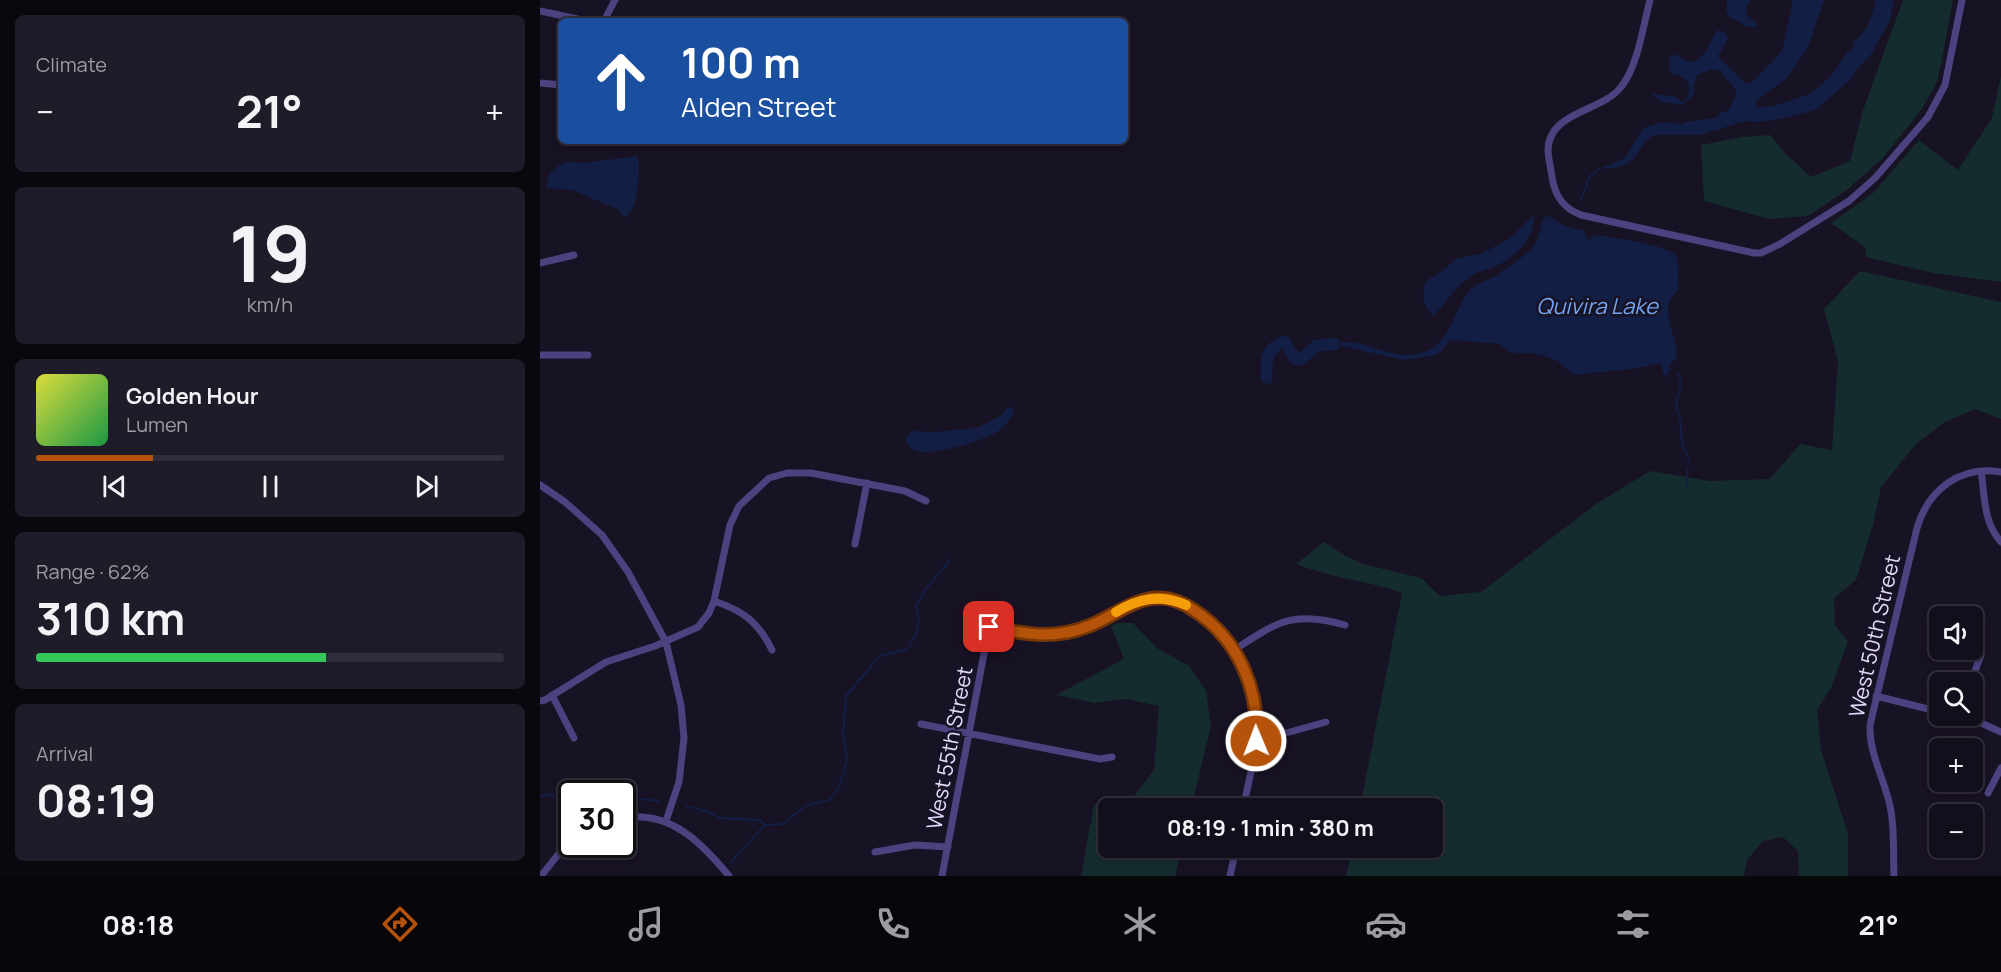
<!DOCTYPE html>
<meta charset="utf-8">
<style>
:root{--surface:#120e1c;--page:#1f1c29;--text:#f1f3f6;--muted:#9c9ca3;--line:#312e3b;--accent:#b45309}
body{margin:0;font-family:Manrope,sans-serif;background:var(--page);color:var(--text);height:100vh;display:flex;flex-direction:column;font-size:22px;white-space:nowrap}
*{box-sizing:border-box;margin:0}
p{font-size:20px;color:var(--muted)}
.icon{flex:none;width:33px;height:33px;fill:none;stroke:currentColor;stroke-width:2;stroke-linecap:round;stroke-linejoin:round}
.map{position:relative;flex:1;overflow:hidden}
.details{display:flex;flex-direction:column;gap:15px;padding:15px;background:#0a080f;width:540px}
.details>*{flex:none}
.banner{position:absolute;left:18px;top:18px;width:570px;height:126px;border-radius:9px;box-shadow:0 3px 9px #0003,0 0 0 2px var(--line);background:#1a4fa0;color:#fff;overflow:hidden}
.controls{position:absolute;left:1389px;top:606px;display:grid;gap:12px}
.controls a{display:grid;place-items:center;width:54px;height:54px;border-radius:9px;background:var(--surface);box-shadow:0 3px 9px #0003,0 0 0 2px var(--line);font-size:30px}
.speed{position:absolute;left:18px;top:780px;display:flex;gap:12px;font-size:30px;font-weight:700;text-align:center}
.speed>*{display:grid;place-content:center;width:78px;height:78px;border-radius:50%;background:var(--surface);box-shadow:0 3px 9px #0003,0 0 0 2px var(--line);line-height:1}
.speed .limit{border:3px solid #111;border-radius:9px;background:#fff;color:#111}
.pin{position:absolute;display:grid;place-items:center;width:51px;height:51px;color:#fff;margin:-26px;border-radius:12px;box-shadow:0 3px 9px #0006}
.me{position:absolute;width:66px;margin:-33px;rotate:359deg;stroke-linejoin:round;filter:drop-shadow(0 0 4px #0008)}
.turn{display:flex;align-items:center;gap:21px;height:126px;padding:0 24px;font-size:27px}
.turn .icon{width:78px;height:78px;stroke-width:2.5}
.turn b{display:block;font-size:42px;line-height:51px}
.big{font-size:45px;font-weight:700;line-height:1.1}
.details .card{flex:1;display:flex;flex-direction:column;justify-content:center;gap:9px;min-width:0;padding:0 21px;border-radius:9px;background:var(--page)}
.details .dial{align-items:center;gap:0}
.dial b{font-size:78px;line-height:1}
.song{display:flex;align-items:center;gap:18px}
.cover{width:72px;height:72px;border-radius:9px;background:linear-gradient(135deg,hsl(60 70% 55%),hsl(140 70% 35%))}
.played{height:6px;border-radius:3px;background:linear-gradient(90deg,var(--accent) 25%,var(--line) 25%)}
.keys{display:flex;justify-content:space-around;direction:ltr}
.heat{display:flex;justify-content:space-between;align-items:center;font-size:33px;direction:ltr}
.charge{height:9px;border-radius:4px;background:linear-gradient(90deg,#34c759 62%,var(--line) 0)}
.trip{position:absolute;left:558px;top:798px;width:345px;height:60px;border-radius:9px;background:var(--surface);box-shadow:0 3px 9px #0003,0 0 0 2px var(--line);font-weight:700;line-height:60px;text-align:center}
.tabs{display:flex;height:96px;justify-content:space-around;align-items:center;background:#07060b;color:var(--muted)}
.tabs .icon{width:42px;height:42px}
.tabs .current{color:var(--accent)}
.tabs b{font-size:27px;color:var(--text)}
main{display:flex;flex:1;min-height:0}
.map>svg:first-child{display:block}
.green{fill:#152c2e}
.water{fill:#121e44}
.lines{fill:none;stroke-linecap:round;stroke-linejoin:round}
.stream{stroke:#121e44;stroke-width:2}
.river{stroke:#121e44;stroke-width:12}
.minor{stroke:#4c427f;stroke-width:7}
.route-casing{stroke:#753606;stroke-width:15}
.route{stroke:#b45309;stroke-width:10}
.slow{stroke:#f59e0b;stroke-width:10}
.labels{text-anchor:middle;stroke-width:5;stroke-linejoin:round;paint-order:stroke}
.street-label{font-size:21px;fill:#e2dafb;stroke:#181225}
.water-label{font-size:22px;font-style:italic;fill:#72a5f0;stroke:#181225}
</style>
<main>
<section class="details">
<div class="card"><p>Climate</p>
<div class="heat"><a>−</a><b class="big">21°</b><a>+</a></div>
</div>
<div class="card dial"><b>19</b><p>km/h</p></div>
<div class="card">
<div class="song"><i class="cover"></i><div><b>Golden Hour</b><p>Lumen</p></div></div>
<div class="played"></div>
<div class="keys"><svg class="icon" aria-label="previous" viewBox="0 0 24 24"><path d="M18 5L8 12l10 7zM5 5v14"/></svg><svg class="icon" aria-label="pause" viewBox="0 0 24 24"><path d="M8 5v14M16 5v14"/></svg><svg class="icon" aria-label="next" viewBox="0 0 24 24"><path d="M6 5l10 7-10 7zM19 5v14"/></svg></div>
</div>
<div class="card"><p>Range · 62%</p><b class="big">310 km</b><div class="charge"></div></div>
<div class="card"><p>Arrival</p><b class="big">08:19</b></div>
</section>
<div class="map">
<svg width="1461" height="876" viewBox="0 0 1461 876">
<rect width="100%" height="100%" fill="#181225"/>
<path class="green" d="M1363 0H1413L1398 80 1382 109 1342 159 1308 189 1268 216 1229 219 1164 201 1161 145 1203 137 1230 135 1244 152 1271 177 1310 161 1322 113Z
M1461 76V282L1393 273 1326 257 1325 247 1291 223 1333 193 1379 140 1418 170 1452 118Z
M1320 271 1461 302V419L1435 409 1405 422 1377 443 1341 487 1333 525 1316 580 1294 598 1295 625 1308 642 1291 688 1277 710 1281 750 1308 834V876H1259L1258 851 1243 837 1223 841 1207 860 1204 876H806L812 848H892V808H820L862 593C826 580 791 578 756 564L784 542 802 554 823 564 881 578 900 596 941 592 1056 504 1110 471 1170 481 1230 479 1260 444 1292 450 1298 361 1284 309Z
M578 623H593L617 648 649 666 666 691 671 726 651 808H585L614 770 619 706 586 699 555 703 516 695 584 659 571 626Z
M554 804 579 808H568V848H642L635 876H541Z"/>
<path class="water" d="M1187 0H1210L1206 7V13L1218 25 1215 27H1205L1201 22 1190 18 1186 12Z
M1253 0H1284L1268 47 1247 78 1215 102 1216 107H1230L1270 94 1291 76 1307 53 1314 47 1312 43C1330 29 1330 21 1336 0H1354L1350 20 1332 53 1318 68 1312 78 1276 110 1241 119 1219 122 1206 121 1159 135H1114C1103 140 1102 148 1095 157 1086 168 1072 168 1059 169L1085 158 1103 128 1123 122 1143 124 1145 122 1176 118 1181 113 1188 111 1197 94 1196 90 1180 71 1172 69 1157 75 1155 78 1153 96 1142 105 1121 102 1110 93 1136 97 1142 102 1146 100C1154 84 1148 77 1132 74L1129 68 1130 58 1135 54C1139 56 1143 60 1148 61 1164 64 1171 40 1177 30L1185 32 1188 39 1178 56 1179 58 1205 82 1210 84 1242 51Z
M97 156C102 165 97 199 92 209 91 212 88 214 86 217H83L79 210 32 190 6 188 8 177 14 169 25 162 44 163Z
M994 215C994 240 976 257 954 267 945 270 936 272 928 278 915 288 905 303 894 316 882 308 882 295 885 282L906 268 916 259 943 253 970 238Z
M1005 216H1008L1023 225 1044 231 1046 238 1049 240 1056 235 1062 236C1076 238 1129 245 1136 256 1141 266 1136 279 1139 289 1117 306 1135 332 1137 355L1135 360 1128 366 1133 370 1127 371 1129 376 1127 377 1122 373V367L1119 363 1099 368 1034 375 1018 361 1004 356 990 353 979 354 967 351 960 344 911 340 900 352 892 356 863 360 794 344C820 336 845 357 871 355 910 352 910 315 930 290 937 283 946 281 954 277 960 274 991 251 994 246 1000 237 1000 225 1005 216Z
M469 406 474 410C472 417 467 425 461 429 448 440 387 459 372 449 368 446 367 441 366 437L372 431 394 432 437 428 460 416Z"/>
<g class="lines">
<path class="stream" d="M1041 200 1050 176 1059 169
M1137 372C1145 383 1138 393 1136 406 1143 418 1139 433 1143 446 1145 452 1148 454 1149 461
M1148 489 1146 483 1148 468
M0 796 7 794 32 805
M82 801 102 799 119 801
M146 806 166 811 180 818 220 820 225 825 243 824 265 806 290 800 299 787 307 760 303 734 306 696 340 656 368 649C377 634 382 622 376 606 384 588 397 576 410 560
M191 862 225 825"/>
<path class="river" d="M727 378C725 362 727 346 745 342L755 359H761L776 346 794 344"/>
<path class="minor" d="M1110 0C1103 26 1098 66 1081 87 1062 112 1009 111 1008 150 1008 158 1011 168 1012 177 1015 196 1023 208 1041 215L1214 253H1221L1240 244 1309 201 1335 178 1388 117 1405 85 1422 0
M0 11 47 21
M64 21 75 0
M0 83 21 85
M0 263 34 255
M0 355H48
M1441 471C1445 496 1443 522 1461 542
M0 485 25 502 62 535 88 572 126 642 141 705 144 738 139 782 126 821
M315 544 327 483
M174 601C204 611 218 622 232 650
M694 650C737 622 753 610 805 625
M1427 682 1435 671 1441 655
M12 695 34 738
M1336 696 1400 712
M0 701 5 700 66 662 115 646 158 627 169 613 174 601 190 525 199 506 229 478 247 473H271L365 491 386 501
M1415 716 1439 722 1461 732
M381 724 560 759 572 757
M716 733H746L786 722
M1448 793 1461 768
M82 818C130 810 161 842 189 876
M335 852 375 845 408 847
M1 876 32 837
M402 876 449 627C494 636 522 641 564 619 577 613 590 601 605 599 671 591 714 665 717 723 718 748 708 784 703 808
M690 876 696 848
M1354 876C1353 853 1355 828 1350 806 1344 778 1329 754 1330 725L1377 528C1388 490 1420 465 1461 472"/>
</g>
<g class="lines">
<defs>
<path id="route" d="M449 627C485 634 514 640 549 626 573 617 594 597 621 598 633 598 645 604 655 611 698 639 720 690 716 741"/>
</defs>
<use href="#route" class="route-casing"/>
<use href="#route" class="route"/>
<path class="slow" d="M576 612C599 598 621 594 646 605"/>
</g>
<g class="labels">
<g class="street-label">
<text transform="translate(1335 636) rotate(-77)" y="7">West 50th Street</text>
<text transform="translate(410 748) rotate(-79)" y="7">West 55th Street</text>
</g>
<g class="water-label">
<text x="1057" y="314">Quivira Lake</text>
</g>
</g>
</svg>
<div class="controls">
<a><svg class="icon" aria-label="sound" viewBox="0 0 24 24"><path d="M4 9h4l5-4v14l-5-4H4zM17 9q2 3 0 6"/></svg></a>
<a><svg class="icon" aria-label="search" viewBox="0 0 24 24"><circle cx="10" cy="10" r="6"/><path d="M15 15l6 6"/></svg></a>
<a>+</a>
<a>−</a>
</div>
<div class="speed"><div class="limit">30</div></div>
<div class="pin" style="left:449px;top:627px;background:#d93025"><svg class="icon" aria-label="arrive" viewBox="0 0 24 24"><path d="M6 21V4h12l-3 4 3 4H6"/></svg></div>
<svg class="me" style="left:716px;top:741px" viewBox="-20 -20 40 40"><circle r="17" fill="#b45309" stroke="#fff" stroke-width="3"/><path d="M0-11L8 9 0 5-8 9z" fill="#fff"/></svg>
<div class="trip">08:19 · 1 min · 380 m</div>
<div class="banner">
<div class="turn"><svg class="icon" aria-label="ahead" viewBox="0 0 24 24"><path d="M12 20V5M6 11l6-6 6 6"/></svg><div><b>100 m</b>Alden Street</div></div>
</div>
</div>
</main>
<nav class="tabs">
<b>08:18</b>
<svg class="icon current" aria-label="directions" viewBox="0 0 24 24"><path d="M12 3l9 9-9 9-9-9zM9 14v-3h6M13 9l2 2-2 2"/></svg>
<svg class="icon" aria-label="music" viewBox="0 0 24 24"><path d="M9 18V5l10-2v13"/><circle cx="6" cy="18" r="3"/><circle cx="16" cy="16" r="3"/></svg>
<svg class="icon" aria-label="phone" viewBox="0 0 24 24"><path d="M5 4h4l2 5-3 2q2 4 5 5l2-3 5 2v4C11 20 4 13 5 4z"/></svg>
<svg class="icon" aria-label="climate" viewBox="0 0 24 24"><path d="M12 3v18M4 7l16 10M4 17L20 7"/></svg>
<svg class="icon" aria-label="car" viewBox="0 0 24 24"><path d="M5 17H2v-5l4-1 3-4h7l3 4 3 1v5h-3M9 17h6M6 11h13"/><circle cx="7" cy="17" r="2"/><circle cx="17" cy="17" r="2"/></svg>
<svg class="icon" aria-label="filters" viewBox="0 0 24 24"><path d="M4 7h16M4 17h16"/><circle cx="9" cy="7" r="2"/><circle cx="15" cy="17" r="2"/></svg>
<b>21°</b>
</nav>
